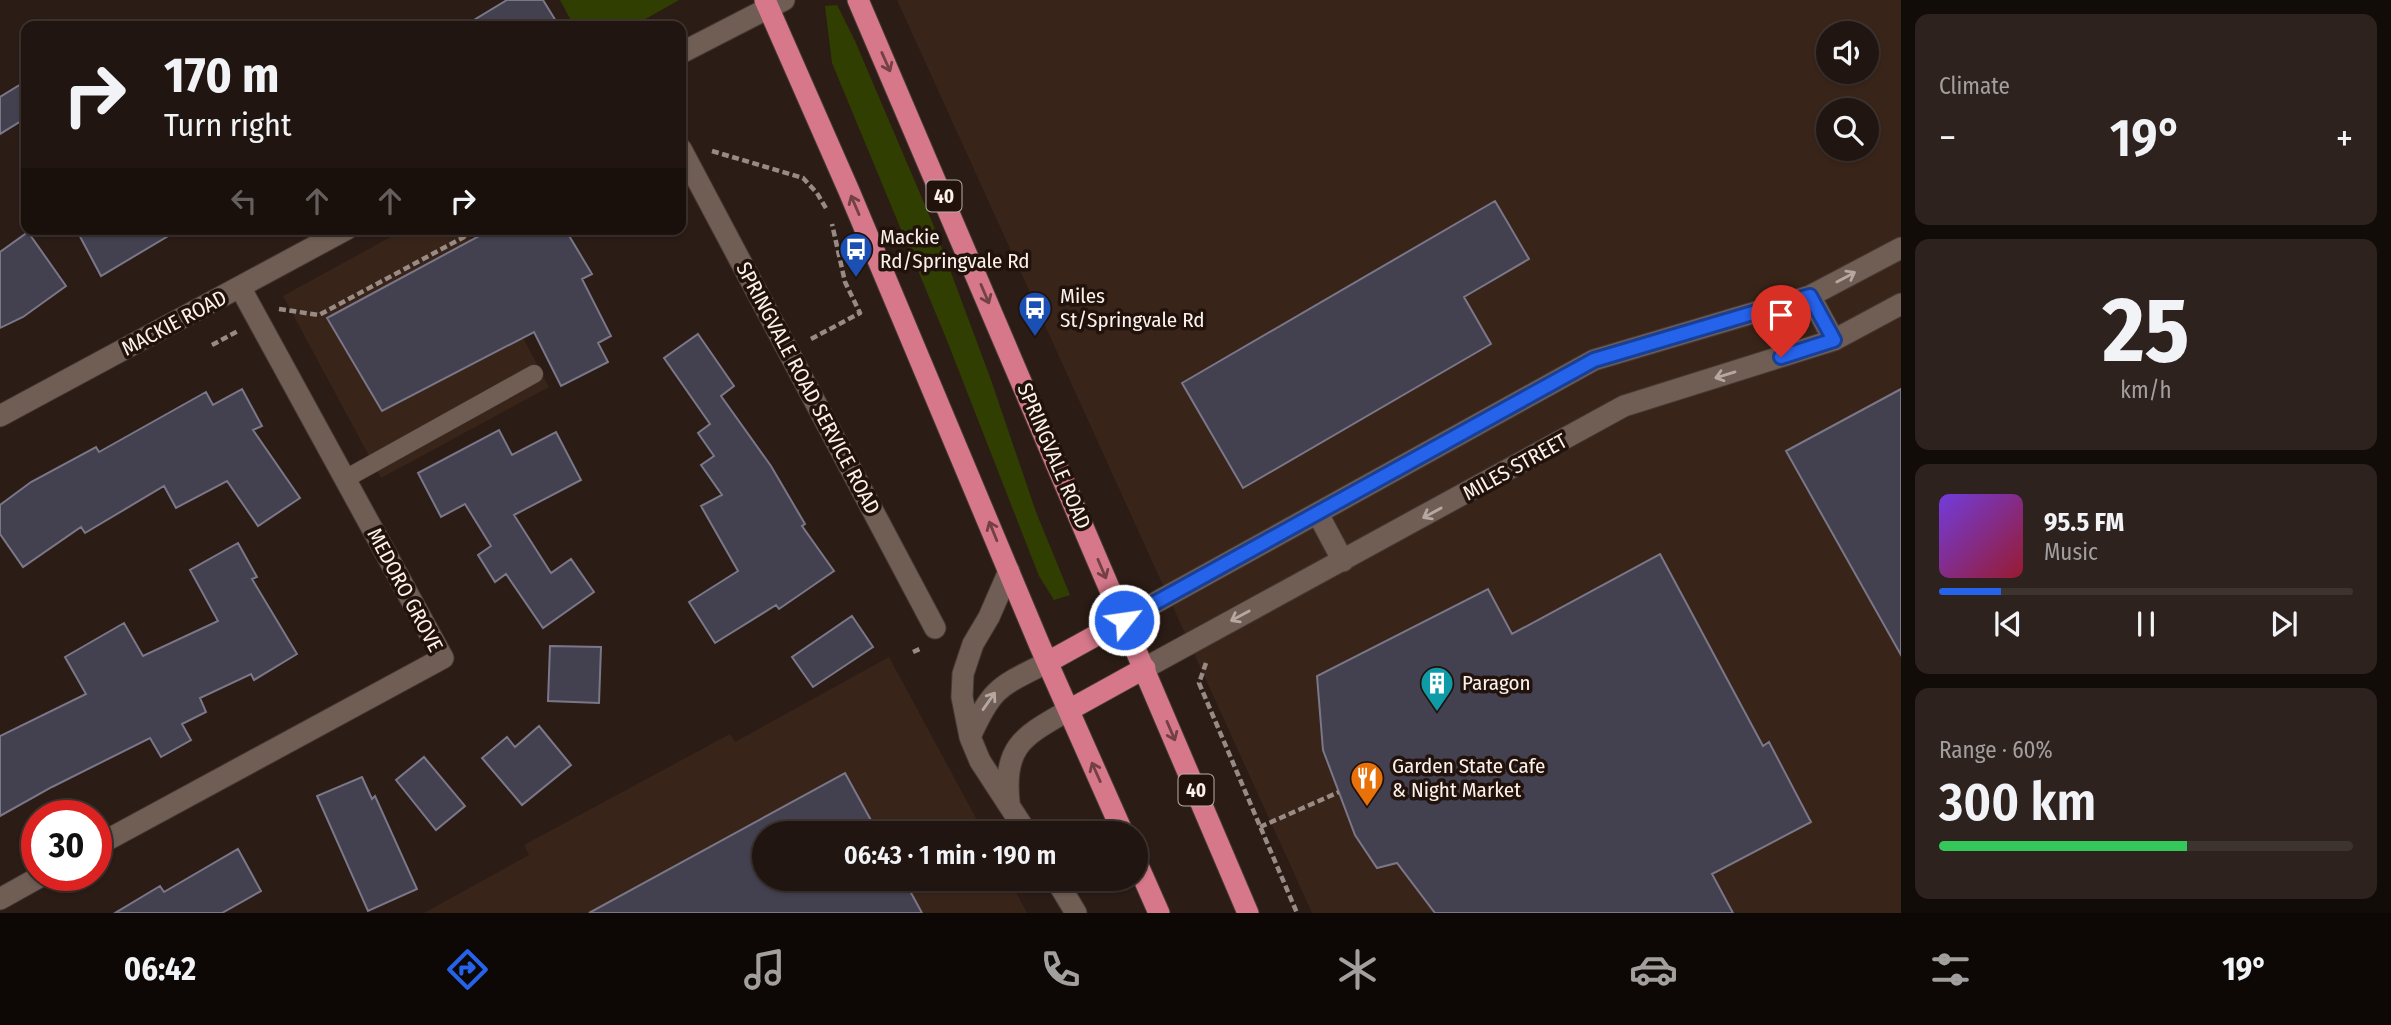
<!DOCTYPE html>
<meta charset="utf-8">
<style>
:root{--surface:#201510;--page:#2d221e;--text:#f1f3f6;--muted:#a29f9f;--line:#3d3430;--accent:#2563eb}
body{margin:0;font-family:"Fira Sans Condensed",sans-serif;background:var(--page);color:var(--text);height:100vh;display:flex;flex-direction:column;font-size:26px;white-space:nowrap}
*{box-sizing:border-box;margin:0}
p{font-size:23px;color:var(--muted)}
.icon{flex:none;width:38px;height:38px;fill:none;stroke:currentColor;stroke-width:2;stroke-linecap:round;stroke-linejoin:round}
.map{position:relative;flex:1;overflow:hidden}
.sheet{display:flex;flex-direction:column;gap:14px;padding:14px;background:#120c09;width:490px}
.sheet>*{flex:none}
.hud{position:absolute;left:21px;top:21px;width:665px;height:214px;border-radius:14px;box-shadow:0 2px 5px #0004,0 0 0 2px var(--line);background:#201510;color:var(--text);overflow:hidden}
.tools{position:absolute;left:1816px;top:21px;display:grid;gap:14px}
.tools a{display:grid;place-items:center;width:63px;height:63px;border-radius:50%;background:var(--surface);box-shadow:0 2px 5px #0004,0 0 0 2px var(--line);font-size:35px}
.speed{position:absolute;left:21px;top:800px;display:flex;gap:14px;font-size:35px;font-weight:700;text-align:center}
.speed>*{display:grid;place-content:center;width:91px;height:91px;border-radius:50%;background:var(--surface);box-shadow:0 2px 5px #0004,0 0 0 2px var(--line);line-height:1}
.speed .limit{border:10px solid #d22;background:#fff;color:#111}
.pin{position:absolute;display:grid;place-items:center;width:60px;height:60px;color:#fff;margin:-72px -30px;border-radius:50% 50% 50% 0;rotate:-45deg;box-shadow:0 0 7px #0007}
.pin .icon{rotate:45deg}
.me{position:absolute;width:77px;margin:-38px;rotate:60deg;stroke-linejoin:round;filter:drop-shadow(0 0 5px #0008)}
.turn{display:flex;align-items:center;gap:24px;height:147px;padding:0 28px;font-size:32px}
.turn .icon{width:91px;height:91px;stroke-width:2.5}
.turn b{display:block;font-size:49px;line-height:60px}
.lanes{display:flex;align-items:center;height:66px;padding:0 28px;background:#0003;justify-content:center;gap:35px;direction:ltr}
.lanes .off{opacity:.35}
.big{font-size:52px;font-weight:600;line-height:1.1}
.sheet .card{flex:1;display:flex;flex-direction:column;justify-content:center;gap:10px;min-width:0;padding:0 24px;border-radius:14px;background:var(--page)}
.sheet .dial{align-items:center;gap:0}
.dial b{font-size:91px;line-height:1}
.song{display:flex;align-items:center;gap:21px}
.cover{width:84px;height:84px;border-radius:10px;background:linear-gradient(135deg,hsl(260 70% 55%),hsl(350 70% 35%))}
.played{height:7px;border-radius:4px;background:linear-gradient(90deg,var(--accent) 15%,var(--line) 15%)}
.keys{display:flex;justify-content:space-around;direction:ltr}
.heat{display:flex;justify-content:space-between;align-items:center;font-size:38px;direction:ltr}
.charge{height:10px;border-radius:5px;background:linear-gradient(90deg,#34c759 60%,var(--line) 0)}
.trip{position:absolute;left:752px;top:821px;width:396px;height:70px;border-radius:35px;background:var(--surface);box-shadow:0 2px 5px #0004,0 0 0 2px var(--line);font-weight:600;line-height:70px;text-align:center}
.dock{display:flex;height:112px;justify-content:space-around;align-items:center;background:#0d0806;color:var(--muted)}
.dock .icon{width:49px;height:49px}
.dock .on{color:var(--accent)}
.dock b{font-size:32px;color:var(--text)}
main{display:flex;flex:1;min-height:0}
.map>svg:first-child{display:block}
.built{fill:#392419;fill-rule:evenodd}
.green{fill:#303f01}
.building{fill:#434050;stroke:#7a7788;stroke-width:2}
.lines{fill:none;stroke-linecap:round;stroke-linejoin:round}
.service-casing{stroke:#463a35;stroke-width:19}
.minor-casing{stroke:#463a35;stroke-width:23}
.trunk-casing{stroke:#463a35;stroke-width:23}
.path{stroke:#988b85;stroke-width:4.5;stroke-dasharray:7 3.5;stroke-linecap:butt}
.service{stroke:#705e55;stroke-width:18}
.minor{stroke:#705e55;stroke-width:21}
.trunk{stroke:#d6788a;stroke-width:21}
.oneway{stroke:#724045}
.oneway2{stroke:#b6a8a0}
.route-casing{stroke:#184099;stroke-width:18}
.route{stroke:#2563eb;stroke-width:12}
.labels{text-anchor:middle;stroke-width:7;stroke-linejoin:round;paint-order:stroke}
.shield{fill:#21130c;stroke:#baaea9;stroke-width:2}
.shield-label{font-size:19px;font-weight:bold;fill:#fcf1ec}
.poi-label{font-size:21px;fill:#fcf1ec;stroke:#21130c;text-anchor:start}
.street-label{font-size:21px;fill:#fcf1ec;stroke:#21130c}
</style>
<main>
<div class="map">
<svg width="1901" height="913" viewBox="0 0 1901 913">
<rect width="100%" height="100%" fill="#2b1c15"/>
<path class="built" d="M897 0H1901V913H1312ZM1829 33H1867V72H1829ZM1829 110H1867V149H1829Z
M405 229H466L549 387 381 478 283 296Z
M889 657 984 833H765V878L1009 879 1027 913H424L529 855 524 845 730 734 735 742Z"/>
<path class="green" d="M560 0H679L633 26H574Z
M837 5 855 41 933 224 991 380 1036 512 1070 595 1054 600 1039 576 946 338 832 63 825 6Z"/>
<path class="building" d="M507 0H543L559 26H464Z
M26 81V118L0 134V97Z
M1495 201 1529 259 1464 297 1491 344 1243 488 1182 383Z
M76 229H180L101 276Z
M492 229H565L592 274 582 279 611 336 598 343 608 362 561 386 534 332 382 411 327 318Z
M28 232 66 286 23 317 0 328V252Z
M698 334 734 386 721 396 771 466 805 524 802 526 834 571 779 609 776 605 715 643 689 602 738 571 701 506 722 495 701 465 714 456 698 433 710 424 664 358Z
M242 389 262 426 253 430 300 498 258 526 227 481 176 508 164 486 85 533 81 527 23 567 0 534V505L31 482 96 447 99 452 206 392 213 405Z
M1901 389V655L1786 451Z
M499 430 512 455 556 432 581 480 514 515 551 573 571 559 594 592 543 628 506 574 495 582 478 555 491 546 465 504 441 517 418 473Z
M238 543 257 577 252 579 297 654 254 680 251 674 200 698 206 712 182 724 191 740 161 757 150 738 52 787 0 816V736L86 694 65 657 124 623 143 656 218 621 190 570Z
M1660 554 1763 746 1769 742 1811 822 1712 874 1733 913H1435L1397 863 1377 868 1355 835 1323 750 1317 676 1488 589 1512 634Z
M852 616 873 647 813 687 792 657Z
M550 646 601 647 599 703 548 701Z
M539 726 571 765 522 805 482 758 507 737 515 747Z
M424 757 465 806 436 830 396 780Z
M845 773 878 833H765V878H903L922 913H589Z
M362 777 372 799 375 796 417 889 368 911 317 796Z
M238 849 261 891 222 913H115L160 886 164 892Z"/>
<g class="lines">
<defs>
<path id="service" d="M345 479 534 374"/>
<path id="minor" d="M681 53 784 0
M681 149 935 628
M1810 296 1834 340
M0 416 347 229
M1318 514 1343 561
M1124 620 1594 360 1810 296 1901 248
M1145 668 1624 406 1834 340 1901 304
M970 737 962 697 963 674 973 644 989 617 1009 571
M1009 802C1003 745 1024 736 1069 710
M1027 833 980 761 970 737C993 686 999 687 1048 662
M96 846 443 658 240 287
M1055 878 1076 913
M0 899 43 875"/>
<path id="trunk" d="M765 0 849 191 1040 646 1123 833
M858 0 1248 913
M1048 662 1124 620
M1069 710 1145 668
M1136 861 1159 913"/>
</defs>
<use href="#service" class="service-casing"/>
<use href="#minor" class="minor-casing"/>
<use href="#trunk" class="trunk-casing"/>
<path class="path" d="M712 151 803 178 817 193 827 210
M279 309 319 315 464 237 466 229
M811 339 860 313 845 282 832 224
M212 345 238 331
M913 652 922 648
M1206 663 1199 683 1297 913
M1260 827 1339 792"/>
<use href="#service" class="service"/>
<use href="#minor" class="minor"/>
<use href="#trunk" class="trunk"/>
</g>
<defs><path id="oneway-shaft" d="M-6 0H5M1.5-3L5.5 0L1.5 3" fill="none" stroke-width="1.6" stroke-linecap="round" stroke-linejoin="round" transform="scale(1.75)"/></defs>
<g class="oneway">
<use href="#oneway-shaft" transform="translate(886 62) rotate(66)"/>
<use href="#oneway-shaft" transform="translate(855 205) rotate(-113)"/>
<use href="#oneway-shaft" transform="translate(985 294) rotate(67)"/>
<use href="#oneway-shaft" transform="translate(993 531) rotate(-112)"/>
<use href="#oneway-shaft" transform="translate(1102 569) rotate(67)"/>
<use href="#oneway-shaft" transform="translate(1171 731) rotate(67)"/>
<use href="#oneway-shaft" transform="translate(1096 772) rotate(-114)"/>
</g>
<g class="oneway2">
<use href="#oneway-shaft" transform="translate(1846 277) rotate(-28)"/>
<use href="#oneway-shaft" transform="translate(1725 375) rotate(163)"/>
<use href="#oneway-shaft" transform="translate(1432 513) rotate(151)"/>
<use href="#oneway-shaft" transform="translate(1240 616) rotate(152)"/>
<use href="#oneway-shaft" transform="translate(989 701) rotate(-55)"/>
</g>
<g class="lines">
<defs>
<path id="route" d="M1124 620 1594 360 1810 296 1834 340 1781 357"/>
</defs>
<use href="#route" class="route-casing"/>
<use href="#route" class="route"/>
</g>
<defs>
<symbol id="bus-pin" viewBox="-11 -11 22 30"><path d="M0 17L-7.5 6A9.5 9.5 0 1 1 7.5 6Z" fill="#1a4fb4" stroke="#21130c"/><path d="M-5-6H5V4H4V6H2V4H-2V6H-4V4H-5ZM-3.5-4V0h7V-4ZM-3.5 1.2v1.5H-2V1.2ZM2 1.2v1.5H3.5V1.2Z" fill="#fff"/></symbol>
<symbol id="building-pin" viewBox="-11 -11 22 30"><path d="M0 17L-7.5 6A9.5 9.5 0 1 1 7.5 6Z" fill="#0f9aa8" stroke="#21130c"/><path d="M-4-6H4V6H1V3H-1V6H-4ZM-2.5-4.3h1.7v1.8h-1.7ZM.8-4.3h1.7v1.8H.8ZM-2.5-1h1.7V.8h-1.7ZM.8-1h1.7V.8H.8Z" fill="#fff"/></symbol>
<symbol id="restaurant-pin" viewBox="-11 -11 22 30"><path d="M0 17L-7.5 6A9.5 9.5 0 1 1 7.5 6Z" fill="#e8710a" stroke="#21130c"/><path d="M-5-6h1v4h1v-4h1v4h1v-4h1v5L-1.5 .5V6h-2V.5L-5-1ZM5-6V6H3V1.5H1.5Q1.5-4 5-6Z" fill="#fff"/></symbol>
</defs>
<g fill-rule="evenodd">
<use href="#bus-pin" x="837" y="230" width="38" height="52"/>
<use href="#bus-pin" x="1016" y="289" width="38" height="52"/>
<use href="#building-pin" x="1418" y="664" width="38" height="52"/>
<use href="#restaurant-pin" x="1348" y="759" width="38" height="52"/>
</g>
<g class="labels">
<g class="shield">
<rect x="926.5" y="180.5" width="35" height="31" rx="5"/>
<rect x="1178.5" y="774.5" width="35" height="31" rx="5"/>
</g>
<g class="shield-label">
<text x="944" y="203">40</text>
<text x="1196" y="797">40</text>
</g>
<g class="poi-label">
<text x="880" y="244">Mackie<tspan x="880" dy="24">Rd/Springvale Rd</tspan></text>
<text x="1060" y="303">Miles<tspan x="1060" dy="24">St/Springvale Rd</tspan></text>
<text x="1462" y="690">Paragon</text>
<text x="1392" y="773">Garden State Cafe<tspan x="1392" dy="24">&amp; Night Market</tspan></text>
</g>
<g class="street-label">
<text transform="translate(174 323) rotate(-28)" y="7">MACKIE ROAD</text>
<text transform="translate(808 388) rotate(62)" y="7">SPRINGVALE ROAD SERVICE ROAD</text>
<text transform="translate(1054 456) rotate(67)" y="7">SPRINGVALE ROAD</text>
<text transform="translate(1515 467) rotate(-29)" y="7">MILES STREET</text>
<text transform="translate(405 590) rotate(62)" y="7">MEDORO GROVE</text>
</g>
</g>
</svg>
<div class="tools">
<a><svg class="icon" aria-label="sound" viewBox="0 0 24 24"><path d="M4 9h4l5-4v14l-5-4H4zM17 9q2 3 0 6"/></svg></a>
<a><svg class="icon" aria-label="search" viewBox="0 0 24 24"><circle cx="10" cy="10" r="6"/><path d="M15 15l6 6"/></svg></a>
</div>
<div class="speed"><div class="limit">30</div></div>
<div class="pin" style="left:1781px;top:357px;background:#d93025"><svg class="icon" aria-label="arrive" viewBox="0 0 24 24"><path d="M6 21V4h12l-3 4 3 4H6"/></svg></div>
<svg class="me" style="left:1124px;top:620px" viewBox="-20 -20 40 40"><circle r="17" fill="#2563eb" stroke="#fff" stroke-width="3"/><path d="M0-11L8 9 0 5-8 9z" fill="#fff"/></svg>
<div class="trip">06:43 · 1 min · 190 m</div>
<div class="hud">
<div class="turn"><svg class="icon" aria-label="right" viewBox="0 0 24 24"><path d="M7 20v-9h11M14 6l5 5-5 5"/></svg><div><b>170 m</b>Turn right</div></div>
<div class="lanes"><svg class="icon off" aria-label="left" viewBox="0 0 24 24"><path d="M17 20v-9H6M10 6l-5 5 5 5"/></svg><svg class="icon off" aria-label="ahead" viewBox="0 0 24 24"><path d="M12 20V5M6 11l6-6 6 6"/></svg><svg class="icon off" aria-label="ahead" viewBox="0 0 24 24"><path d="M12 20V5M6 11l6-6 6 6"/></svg><svg class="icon" aria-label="right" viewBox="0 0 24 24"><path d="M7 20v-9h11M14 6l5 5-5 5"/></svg></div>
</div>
</div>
<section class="sheet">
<div class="card"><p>Climate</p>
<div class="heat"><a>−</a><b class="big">19°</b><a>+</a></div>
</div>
<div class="card dial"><b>25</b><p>km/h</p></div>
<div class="card">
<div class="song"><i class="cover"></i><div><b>95.5 FM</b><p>Music</p></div></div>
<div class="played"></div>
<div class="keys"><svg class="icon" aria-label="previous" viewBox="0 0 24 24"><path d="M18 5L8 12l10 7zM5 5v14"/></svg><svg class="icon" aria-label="pause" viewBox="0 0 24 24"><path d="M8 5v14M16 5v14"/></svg><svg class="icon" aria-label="next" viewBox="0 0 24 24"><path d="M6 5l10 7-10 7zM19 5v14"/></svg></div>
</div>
<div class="card"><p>Range · 60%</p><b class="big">300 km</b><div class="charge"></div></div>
</section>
</main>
<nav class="dock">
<b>06:42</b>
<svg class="icon on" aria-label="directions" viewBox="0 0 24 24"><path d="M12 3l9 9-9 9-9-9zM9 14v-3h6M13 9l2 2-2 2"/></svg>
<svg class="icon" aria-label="music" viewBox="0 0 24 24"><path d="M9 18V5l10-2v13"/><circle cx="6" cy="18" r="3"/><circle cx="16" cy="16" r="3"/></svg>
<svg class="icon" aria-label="phone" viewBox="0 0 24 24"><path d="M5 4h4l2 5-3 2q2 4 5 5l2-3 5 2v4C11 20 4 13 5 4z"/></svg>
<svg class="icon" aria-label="climate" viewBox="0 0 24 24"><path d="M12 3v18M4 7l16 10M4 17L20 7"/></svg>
<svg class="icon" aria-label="car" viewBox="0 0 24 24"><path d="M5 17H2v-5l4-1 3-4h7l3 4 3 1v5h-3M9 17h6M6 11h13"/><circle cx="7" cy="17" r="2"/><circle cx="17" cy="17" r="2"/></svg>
<svg class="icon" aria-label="filters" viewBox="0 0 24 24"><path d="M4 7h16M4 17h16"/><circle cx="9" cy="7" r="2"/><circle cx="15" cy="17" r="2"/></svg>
<b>19°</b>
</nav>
